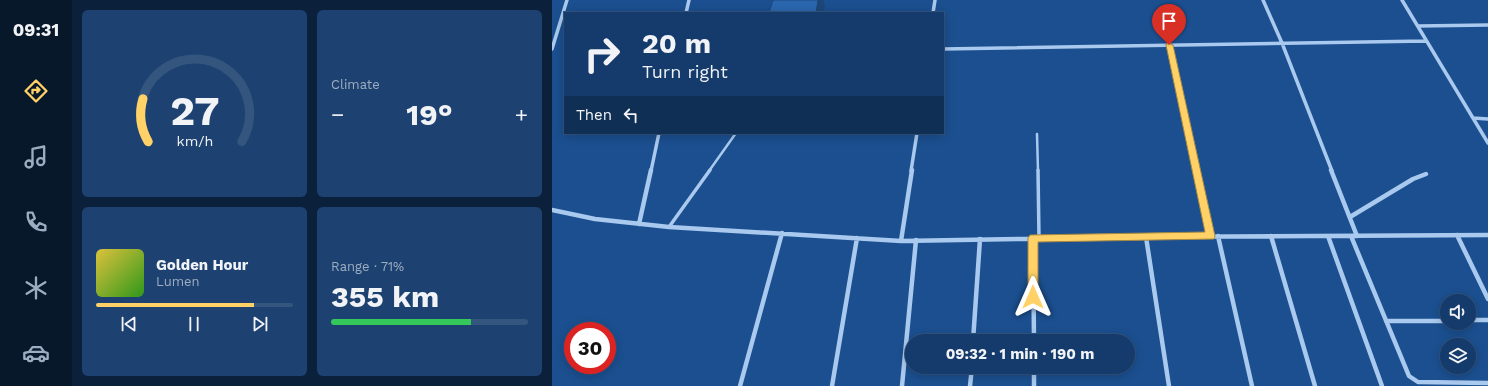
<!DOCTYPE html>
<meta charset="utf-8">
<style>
:root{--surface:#143b6b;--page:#1d4271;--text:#f1f3f6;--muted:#9dadc1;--line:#33557e;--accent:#ffd166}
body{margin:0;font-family:"Work Sans",sans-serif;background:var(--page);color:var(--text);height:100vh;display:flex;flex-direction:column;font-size:15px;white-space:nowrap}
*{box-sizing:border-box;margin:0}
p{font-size:13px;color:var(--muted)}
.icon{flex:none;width:22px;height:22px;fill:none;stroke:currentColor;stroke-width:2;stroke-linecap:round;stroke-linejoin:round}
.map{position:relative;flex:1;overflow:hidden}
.sheet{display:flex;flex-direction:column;gap:10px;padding:10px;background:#0b203b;width:480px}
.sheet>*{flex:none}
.top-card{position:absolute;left:12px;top:12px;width:380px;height:122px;border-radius:0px;box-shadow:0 2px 10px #0003,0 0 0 1px var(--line);background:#143b6b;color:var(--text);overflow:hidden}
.tools{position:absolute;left:888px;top:294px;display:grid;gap:8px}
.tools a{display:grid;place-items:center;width:36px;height:36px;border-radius:50%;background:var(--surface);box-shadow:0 2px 10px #0003,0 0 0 1px var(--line);font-size:20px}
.speed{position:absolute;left:12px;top:322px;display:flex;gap:8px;font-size:20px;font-weight:700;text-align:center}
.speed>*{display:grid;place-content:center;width:52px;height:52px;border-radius:50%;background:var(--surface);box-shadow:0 2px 10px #0003,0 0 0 1px var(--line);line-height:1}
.speed .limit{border:6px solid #d22;background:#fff;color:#111}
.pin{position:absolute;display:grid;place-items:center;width:34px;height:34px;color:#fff;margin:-41px -17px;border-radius:50% 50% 50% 0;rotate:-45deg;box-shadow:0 0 4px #0007}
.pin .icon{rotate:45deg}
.me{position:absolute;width:44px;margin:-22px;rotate:0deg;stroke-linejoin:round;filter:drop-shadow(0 0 3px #0008)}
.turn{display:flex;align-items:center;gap:14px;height:84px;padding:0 12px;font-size:18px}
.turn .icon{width:52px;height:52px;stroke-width:2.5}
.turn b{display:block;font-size:28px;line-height:34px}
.then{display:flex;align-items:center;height:38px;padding:0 12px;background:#0003;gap:8px;font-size:15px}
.big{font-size:30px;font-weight:700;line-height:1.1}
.sheet .tile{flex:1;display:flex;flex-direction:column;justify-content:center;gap:6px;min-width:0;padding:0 14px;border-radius:6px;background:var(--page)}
.sheet .dial{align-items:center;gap:0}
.dial svg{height:104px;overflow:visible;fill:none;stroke:var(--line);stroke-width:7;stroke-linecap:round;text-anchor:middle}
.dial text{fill:var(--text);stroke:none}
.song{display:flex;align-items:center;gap:12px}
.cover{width:48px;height:48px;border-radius:6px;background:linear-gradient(135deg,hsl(50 70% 55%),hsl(110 70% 35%))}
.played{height:4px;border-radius:2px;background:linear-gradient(90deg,var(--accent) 80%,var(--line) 80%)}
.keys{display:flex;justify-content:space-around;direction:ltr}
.heat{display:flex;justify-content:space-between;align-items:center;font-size:22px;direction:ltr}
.charge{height:6px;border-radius:3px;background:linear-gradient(90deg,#34c759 71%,var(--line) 0)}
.sheet .tiles{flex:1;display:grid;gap:10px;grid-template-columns:repeat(2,1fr)}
.trip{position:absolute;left:353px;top:334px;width:230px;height:40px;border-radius:20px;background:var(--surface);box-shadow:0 2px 10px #0003,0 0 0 1px var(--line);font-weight:700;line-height:40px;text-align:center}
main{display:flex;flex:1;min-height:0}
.dock{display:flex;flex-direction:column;width:72px;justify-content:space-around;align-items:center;background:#08182b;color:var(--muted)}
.dock .icon{width:28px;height:28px}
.dock .selected{color:var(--accent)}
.dock b{font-size:18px;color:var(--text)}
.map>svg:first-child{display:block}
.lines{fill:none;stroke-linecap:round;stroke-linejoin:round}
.lane-far1{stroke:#a9c9ee;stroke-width:2.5}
.lane{stroke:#a9c9ee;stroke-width:3.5}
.street-far1{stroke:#a9c9ee;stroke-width:3.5}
.street{stroke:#a9c9ee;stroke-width:4.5}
.shaded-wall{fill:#1d4779}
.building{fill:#2a66ad;stroke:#1d4779}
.route{fill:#ffd166;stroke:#a68842}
</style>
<main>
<nav class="dock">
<b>09:31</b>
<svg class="icon selected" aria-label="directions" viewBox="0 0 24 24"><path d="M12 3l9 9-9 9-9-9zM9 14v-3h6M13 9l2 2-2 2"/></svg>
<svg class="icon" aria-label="music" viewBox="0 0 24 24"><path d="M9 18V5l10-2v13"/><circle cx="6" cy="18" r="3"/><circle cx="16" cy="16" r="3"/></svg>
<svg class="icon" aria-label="phone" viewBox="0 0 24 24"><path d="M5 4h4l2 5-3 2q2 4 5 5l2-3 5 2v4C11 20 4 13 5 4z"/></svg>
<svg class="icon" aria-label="climate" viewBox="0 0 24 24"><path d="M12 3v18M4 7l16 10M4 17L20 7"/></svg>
<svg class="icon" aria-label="car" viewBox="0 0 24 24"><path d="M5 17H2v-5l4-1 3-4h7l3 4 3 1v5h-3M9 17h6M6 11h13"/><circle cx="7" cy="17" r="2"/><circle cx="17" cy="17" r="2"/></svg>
</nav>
<section class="sheet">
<div class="tiles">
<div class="tile dial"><svg viewBox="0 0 100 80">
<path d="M14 69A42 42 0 1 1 86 69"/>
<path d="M14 69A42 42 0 0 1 10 36" stroke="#ffd166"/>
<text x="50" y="56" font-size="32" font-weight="700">27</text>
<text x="50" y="72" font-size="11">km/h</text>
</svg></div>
<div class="tile"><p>Climate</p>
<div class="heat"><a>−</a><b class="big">19°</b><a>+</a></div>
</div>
<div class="tile">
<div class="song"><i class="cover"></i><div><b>Golden Hour</b><p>Lumen</p></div></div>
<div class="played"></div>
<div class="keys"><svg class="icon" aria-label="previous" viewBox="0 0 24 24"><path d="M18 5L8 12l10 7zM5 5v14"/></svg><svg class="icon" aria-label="pause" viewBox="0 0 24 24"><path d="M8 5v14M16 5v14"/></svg><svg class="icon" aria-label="next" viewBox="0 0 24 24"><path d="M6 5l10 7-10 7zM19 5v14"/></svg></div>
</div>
<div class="tile"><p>Range · 71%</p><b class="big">355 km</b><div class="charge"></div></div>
</div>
</section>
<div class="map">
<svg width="936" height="386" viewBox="0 0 936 386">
<rect width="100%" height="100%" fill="#1b4f8f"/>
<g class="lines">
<path class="lane-far1" d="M485 134 486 171
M157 171 184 133"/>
<path class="lane" d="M486 170 487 238
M117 227 158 170"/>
<path class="street-far1" d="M711 0 730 43 780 171
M850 0 936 143
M134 13 137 0
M381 13 383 0
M866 26 936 25
M617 45 644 171
M0 49 15 0
M391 49 874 41
M921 118 936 119
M99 171 107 133
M359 171 365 133"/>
<path class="street" d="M644 170 658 236
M779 170 805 236
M0 210 43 219 117 227 349 241 594 237 936 235
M798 217 861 179 874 174
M87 224 99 170
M905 235 936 299
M666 236 700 386
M719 236 763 386
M776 236 830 386
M799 236 857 376 866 382 936 383
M594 237 617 386
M481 238 482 341
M349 241 360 170
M917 320H936
M834 321H895
M421 341 428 239
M482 367V386
M188 386 230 233
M280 386 305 238
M350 386 364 240
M418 386 420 367"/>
</g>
<path class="shaded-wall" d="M266 0H271L273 5 271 13H264Z"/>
<path class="building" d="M221 0H266L264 13H217Z"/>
<path class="route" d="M615 43H617L621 45 663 236 662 239 486 242V297L485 300 481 302 478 300 476 297V238L478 235 653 232 614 45Z"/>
</svg>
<div class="tools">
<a><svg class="icon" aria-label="sound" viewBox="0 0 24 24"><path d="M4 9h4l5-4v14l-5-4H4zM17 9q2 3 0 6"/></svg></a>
<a><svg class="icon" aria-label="layers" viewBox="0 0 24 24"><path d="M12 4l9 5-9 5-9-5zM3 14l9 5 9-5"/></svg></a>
</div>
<div class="speed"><div class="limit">30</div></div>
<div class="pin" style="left:617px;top:45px;background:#d93025"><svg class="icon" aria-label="arrive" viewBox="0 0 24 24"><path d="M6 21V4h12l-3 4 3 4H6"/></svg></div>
<svg class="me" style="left:481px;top:297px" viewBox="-20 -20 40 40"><path d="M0-17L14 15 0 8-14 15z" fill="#ffd166" stroke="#fff" stroke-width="4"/></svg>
<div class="trip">09:32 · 1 min · 190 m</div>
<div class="top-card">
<div class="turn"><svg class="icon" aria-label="right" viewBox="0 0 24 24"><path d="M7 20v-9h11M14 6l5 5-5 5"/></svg><div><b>20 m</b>Turn right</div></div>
<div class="then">Then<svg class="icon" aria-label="left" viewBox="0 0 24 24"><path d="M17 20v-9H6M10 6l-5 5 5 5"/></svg></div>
</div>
</div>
</main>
